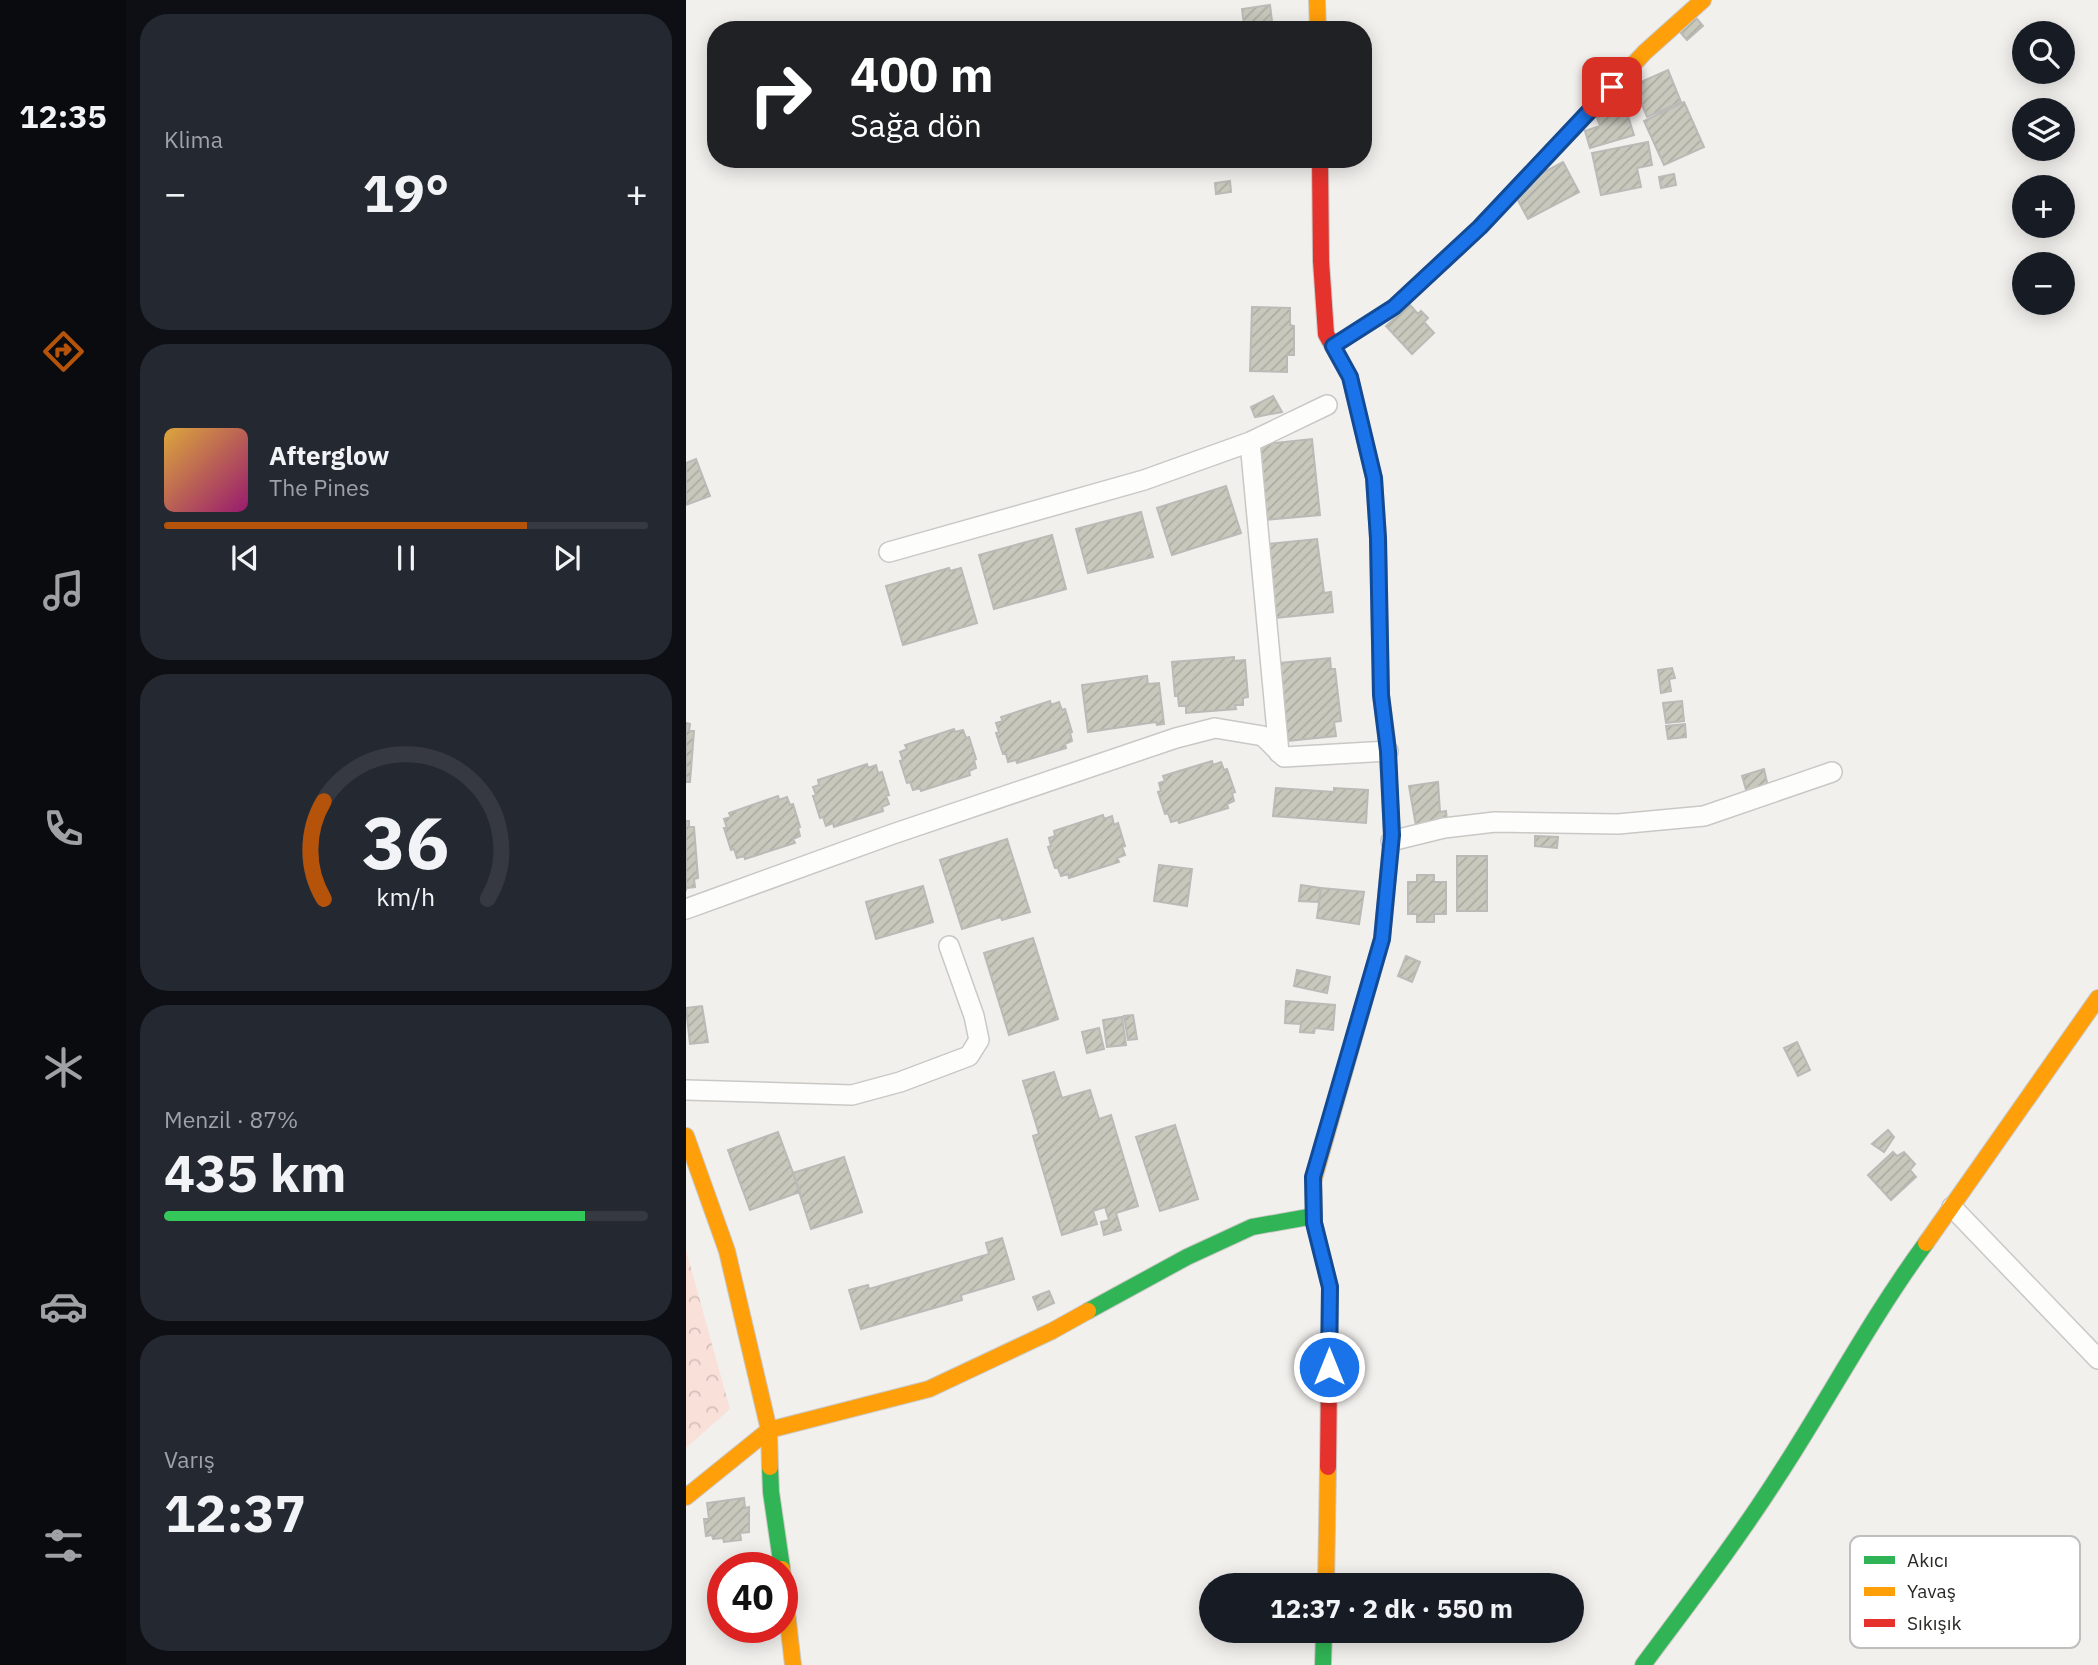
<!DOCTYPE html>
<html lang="tr">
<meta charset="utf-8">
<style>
:root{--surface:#171b24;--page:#242831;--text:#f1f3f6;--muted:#9ea1a6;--line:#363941;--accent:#b45309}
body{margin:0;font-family:"IBM Plex Sans",sans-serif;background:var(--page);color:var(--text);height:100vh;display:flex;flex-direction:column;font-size:26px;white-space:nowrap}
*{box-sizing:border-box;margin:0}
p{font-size:23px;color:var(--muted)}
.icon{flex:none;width:38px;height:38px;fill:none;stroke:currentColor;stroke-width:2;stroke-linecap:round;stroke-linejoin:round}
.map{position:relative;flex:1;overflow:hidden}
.details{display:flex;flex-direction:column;gap:14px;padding:14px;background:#0d0f14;width:560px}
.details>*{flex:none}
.top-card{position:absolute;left:21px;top:21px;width:665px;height:147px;border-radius:28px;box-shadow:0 4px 18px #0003;background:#202124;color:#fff;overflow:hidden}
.tools{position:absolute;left:1326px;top:21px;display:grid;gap:14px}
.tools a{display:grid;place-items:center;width:63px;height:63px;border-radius:50%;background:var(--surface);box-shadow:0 4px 18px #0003;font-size:35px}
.speed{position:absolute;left:21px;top:1552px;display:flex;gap:14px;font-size:35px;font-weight:700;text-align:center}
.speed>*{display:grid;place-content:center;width:91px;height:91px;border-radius:50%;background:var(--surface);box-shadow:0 4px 18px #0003;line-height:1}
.speed .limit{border:10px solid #d22;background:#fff;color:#111}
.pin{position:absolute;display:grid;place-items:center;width:60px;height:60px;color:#fff;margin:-30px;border-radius:14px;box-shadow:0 4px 10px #0006}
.me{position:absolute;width:77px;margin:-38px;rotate:0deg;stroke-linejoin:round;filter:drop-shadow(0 0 5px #0008)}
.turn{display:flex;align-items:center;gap:24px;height:147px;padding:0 28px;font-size:32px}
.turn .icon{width:91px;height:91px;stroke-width:2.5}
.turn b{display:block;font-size:49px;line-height:60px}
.big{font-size:52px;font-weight:700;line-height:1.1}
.details .card{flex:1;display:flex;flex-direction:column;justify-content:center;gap:10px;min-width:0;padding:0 24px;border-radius:28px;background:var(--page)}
.details .dial{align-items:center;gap:0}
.dial svg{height:182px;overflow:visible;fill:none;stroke:var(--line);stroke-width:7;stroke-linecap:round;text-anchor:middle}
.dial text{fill:var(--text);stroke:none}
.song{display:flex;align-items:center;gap:21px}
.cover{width:84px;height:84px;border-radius:10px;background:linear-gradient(135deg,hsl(40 70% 55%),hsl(320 70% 35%))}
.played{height:7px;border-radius:4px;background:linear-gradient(90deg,var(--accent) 75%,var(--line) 75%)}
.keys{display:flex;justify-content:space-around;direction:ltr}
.heat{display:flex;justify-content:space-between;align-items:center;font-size:38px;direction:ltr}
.charge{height:10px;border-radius:5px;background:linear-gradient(90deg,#34c759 87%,var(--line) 0)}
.trip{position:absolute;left:513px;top:1573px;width:385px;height:70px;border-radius:35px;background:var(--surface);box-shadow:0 4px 18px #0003;font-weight:700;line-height:70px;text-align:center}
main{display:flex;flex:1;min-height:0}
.tabs{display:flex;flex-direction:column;width:126px;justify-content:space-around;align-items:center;background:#090b0e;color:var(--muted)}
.tabs .icon{width:49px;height:49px}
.tabs .on{color:var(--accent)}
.tabs b{font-size:32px;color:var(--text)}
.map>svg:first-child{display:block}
.forest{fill:url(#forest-crowns)}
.building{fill:url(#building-hatch);stroke:#babab7;stroke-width:2}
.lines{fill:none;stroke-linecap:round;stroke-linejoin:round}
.street-casing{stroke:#c9c8c5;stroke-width:22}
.fast-casing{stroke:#c9c8c5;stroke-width:18}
.slow-casing{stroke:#c9c8c5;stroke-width:18}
.jam-casing{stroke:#c9c8c5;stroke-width:18}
.street{stroke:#fdfdfc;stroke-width:19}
.fast{stroke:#30b455;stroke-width:16}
.slow{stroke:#ff9f0a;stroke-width:16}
.jam{stroke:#e5322d;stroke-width:16}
.route-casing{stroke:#114b97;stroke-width:18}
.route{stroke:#1a73e8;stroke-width:12}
.key{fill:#fff;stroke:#bfbfbe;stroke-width:2}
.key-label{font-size:19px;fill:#2a2926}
</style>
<main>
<nav class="tabs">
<b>12:35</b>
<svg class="icon on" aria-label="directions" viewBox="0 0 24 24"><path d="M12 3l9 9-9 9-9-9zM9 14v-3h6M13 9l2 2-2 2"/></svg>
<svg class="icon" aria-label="music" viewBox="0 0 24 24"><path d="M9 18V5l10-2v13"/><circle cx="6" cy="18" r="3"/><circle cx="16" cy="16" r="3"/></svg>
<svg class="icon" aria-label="phone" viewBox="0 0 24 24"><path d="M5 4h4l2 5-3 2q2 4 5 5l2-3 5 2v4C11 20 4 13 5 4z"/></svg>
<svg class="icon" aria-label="climate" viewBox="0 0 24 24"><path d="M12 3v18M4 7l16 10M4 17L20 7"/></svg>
<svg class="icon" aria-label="car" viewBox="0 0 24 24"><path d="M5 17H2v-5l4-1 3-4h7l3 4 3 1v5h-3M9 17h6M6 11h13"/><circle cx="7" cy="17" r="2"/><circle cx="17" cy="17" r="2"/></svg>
<svg class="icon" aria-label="filters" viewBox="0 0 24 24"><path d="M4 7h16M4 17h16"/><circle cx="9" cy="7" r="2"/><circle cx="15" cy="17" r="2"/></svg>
</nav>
<section class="details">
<div class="card"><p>Klima</p>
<div class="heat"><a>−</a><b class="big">19°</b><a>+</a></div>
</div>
<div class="card">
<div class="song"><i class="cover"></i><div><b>Afterglow</b><p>The Pines</p></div></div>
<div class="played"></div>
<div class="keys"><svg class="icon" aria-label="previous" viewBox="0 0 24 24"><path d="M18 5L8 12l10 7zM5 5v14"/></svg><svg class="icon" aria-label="pause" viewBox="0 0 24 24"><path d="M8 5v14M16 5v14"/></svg><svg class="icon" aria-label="next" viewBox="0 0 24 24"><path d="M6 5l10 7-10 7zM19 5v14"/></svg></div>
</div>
<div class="card dial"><svg viewBox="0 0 100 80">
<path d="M14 69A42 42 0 1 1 86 69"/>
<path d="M14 69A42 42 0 0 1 14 26" stroke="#b45309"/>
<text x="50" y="56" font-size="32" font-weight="700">36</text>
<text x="50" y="72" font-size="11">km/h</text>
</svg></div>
<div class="card"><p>Menzil · 87%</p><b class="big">435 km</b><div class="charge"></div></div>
<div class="card"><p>Varış</p><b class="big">12:37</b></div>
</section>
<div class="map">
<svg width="1412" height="1665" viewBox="0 0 1412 1665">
<defs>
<pattern id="forest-crowns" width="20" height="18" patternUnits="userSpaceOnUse" patternTransform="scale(1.75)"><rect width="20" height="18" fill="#f9e1d9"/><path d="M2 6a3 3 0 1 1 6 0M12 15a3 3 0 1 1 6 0" fill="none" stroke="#d6c1ba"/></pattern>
<pattern id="building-hatch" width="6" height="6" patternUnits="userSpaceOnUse" patternTransform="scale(1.75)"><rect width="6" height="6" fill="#c9c8bd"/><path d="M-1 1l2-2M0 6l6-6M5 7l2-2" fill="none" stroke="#adaca2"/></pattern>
</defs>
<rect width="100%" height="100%" fill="#f2f0ed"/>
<path class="forest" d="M0 1250 44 1409 0 1448Z"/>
<path class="building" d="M584 5 586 21 558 25 556 9Z
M1005 12 1017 26 1001 40 989 26Z
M982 70 995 102 961 117 948 85Z
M998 102 1018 147 978 165 958 121Z
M939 106 948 135 904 148 899 131 914 126 910 115Z
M962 142 966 165 951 168 955 187 915 195 906 153Z
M877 162 893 192 842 219 826 189Z
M988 174 990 185 975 188 973 177Z
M544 181 545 192 530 194 529 183Z
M724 305 732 314 735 311 742 318 738 322 748 333 726 354 700 326Z
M566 307 604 308V325L608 326V355H601V372L564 371Z
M587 396 596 412 569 417 565 407Z
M626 439 634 515 579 520 571 445Z
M10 459 24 496 0 505V463Z
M540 486 555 533 486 555 471 508Z
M455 512 467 557 402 573 390 529Z
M366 535 380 589 308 609 293 555Z
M631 539 638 593 645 592 647 612 590 618 582 544Z
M263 568 264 571 275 568 291 623 217 645 200 586Z
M548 657V661L559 660 562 697 557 698V705H549L550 709 500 713V706H493L492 696H489L486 662Z
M644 658 645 669H649L655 721 648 722 650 736 602 741 594 663Z
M986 668 989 678 983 679 985 691 975 693 972 670Z
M461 676 462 684 473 683 478 724 471 725 470 722 402 732 396 685Z
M364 701 365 705 373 702 376 710 379 709 386 732 384 733 386 741 379 744 380 748 331 763 330 760 322 762 320 754H317L310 733 313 732 310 723 317 721 315 717Z
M996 701 998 721 980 723 977 703Z
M0 723 4 724 3 731H8L4 782H0Z
M999 724 1000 737 982 739 980 726Z
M268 729 269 732 277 730 280 738 283 737 290 759 288 760 290 768 283 771 284 775 235 791 234 788 227 790 224 782 221 783 214 761 217 760 214 752 221 749 219 745Z
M526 761 527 765 535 762 538 770 541 769 549 792 546 793 548 801 541 804 542 808 493 823 492 820 485 822 482 813 479 814 472 792 475 791 473 783 479 781 477 776Z
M181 764 182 768 190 765 192 773 196 772 203 795 200 796 203 804 196 807 197 811 148 827 147 823 140 826 137 817 134 818 127 796 130 795 127 787 133 785 132 780Z
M1078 769 1082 787 1061 793 1056 776Z
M752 782 754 812 760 811 761 821 730 826 723 786Z
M590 788 648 792V788L682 790 680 823 587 816Z
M92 796 93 800 101 797 104 805 107 804 114 827 112 828 114 836 107 839 109 843 59 859 58 856 51 858 48 849 45 850 38 828H41L38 819 45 817 43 813Z
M417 815 418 819 426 816 428 825 432 823 439 846 436 847 439 855 431 858 433 862 383 878 382 874 375 876 372 868H369L362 847 365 846 363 838 369 836 368 831Z
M0 821H3V827H8L12 878 8 879 9 887 0 888V891Z
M849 836 872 837 871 848 849 846Z
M321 839 344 912 316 920 315 917 276 929 254 860Z
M771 856H801V911H771Z
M473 865 506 869 501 906 468 901Z
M731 875H748V882H760V914H748V922H731V914H722V882H731Z
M615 885 635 888 633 902 613 901Z
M237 886 247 922 190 939 180 902Z
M635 888 678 892 673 924 631 918Z
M347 938 372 1019 323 1035 298 953Z
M720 956 734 962 726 982 712 976Z
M611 970 644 977 641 993 608 986Z
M600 1001 649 1005 647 1030 629 1028 628 1033 614 1032 615 1024 599 1023Z
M16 1006 22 1042 4 1044 0 1008Z
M447 1015 451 1039 442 1040 438 1016Z
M436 1017 440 1045 421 1047 417 1020Z
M413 1028 418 1049 401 1053 396 1032Z
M1111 1042 1124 1070 1112 1076 1098 1048Z
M368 1072 376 1098 404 1090 413 1119 425 1115 452 1206 430 1213 435 1230 418 1235 415 1222 423 1220 419 1207 407 1211 411 1224 376 1235 347 1136 353 1134 337 1081Z
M489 1125 512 1199 474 1211 450 1137Z
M1202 1130 1208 1137 1198 1152 1186 1144Z
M92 1132 114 1192 64 1210 42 1150Z
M1207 1152 1211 1156 1218 1152 1229 1164 1224 1170 1230 1177 1205 1200 1182 1175Z
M158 1157 176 1212 125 1229 107 1173Z
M316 1238 328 1279 275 1295 276 1300 175 1329 163 1290 182 1285 183 1289 303 1254 300 1243Z
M363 1291 368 1303 352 1310 347 1297Z
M58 1498 59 1508 63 1507V1532L54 1533 55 1540 38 1542 37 1538 27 1539 26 1535 20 1536 18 1519H23L21 1503Z"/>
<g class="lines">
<defs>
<path id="street" d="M564 442 593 753
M203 552 458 480 564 442 641 405
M705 841 758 828 809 822 932 824 1018 816 1146 772
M0 909 204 835 490 738 529 728 577 736 598 757 702 751
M0 1090 166 1095 214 1082 283 1056 293 1040 288 1016 263 946
M1266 1207 1412 1359"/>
<path id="fast" d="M402 1311 501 1257 566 1227 628 1216
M84 1467 85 1492 96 1568
M637 1665 638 1631
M957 1665C1003 1603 1050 1542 1091 1478 1142 1400 1185 1318 1240 1243"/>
<path id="slow" d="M631 0 632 30
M865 152 959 52 1017 0
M0 1136 41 1251 83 1430 84 1467
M627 1182 696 939 706 835 701 741
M1240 1243 1412 998
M0 1497 83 1430 243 1389 366 1331 402 1311
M96 1569 107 1665
M640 1586 642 1467"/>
<path id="jam" d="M634 159 635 261 640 334 664 377 688 478 692 538 695 695 701 741
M647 346 708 307 794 227 865 152
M627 1182 628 1223 644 1287 642 1467"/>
</defs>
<use href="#street" class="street-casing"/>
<use href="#fast" class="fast-casing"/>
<use href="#slow" class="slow-casing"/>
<use href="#jam" class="jam-casing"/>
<use href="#street" class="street"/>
<use href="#fast" class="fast"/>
<use href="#slow" class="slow"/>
<use href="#jam" class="jam"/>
</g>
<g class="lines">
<defs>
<path id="route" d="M643 1367 644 1287 628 1223 627 1177 696 939 706 835 702 751 695 695 692 538 688 478 664 377 647 346 708 307 794 227 926 87"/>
</defs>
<use href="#route" class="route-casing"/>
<use href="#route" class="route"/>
</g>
<rect x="1164" y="1536" width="230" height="112" rx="10" class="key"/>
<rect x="1178" y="1556" width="31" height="8" fill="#30b455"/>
<rect x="1178" y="1587" width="31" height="9" fill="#ff9f0a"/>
<rect x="1178" y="1619" width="31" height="8" fill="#e5322d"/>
<g class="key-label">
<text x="1221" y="1567">Akıcı</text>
<text x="1221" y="1598">Yavaş</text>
<text x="1221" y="1630">Sıkışık</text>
</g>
</svg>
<div class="tools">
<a><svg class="icon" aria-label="search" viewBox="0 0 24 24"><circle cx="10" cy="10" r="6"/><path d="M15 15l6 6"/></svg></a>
<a><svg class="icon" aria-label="layers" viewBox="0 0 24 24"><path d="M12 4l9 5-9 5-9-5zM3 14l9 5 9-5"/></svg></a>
<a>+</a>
<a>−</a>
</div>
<div class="speed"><div class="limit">40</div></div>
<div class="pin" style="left:926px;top:87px;background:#d93025"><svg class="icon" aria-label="arrive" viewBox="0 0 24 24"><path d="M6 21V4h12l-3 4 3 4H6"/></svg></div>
<svg class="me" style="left:643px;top:1367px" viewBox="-20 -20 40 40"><circle r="17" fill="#1a73e8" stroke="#fff" stroke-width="3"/><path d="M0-11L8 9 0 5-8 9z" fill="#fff"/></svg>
<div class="trip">12:37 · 2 dk · 550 m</div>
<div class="top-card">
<div class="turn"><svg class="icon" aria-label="right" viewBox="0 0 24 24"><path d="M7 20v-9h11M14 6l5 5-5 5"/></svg><div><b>400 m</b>Sağa dön</div></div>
</div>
</div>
</main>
